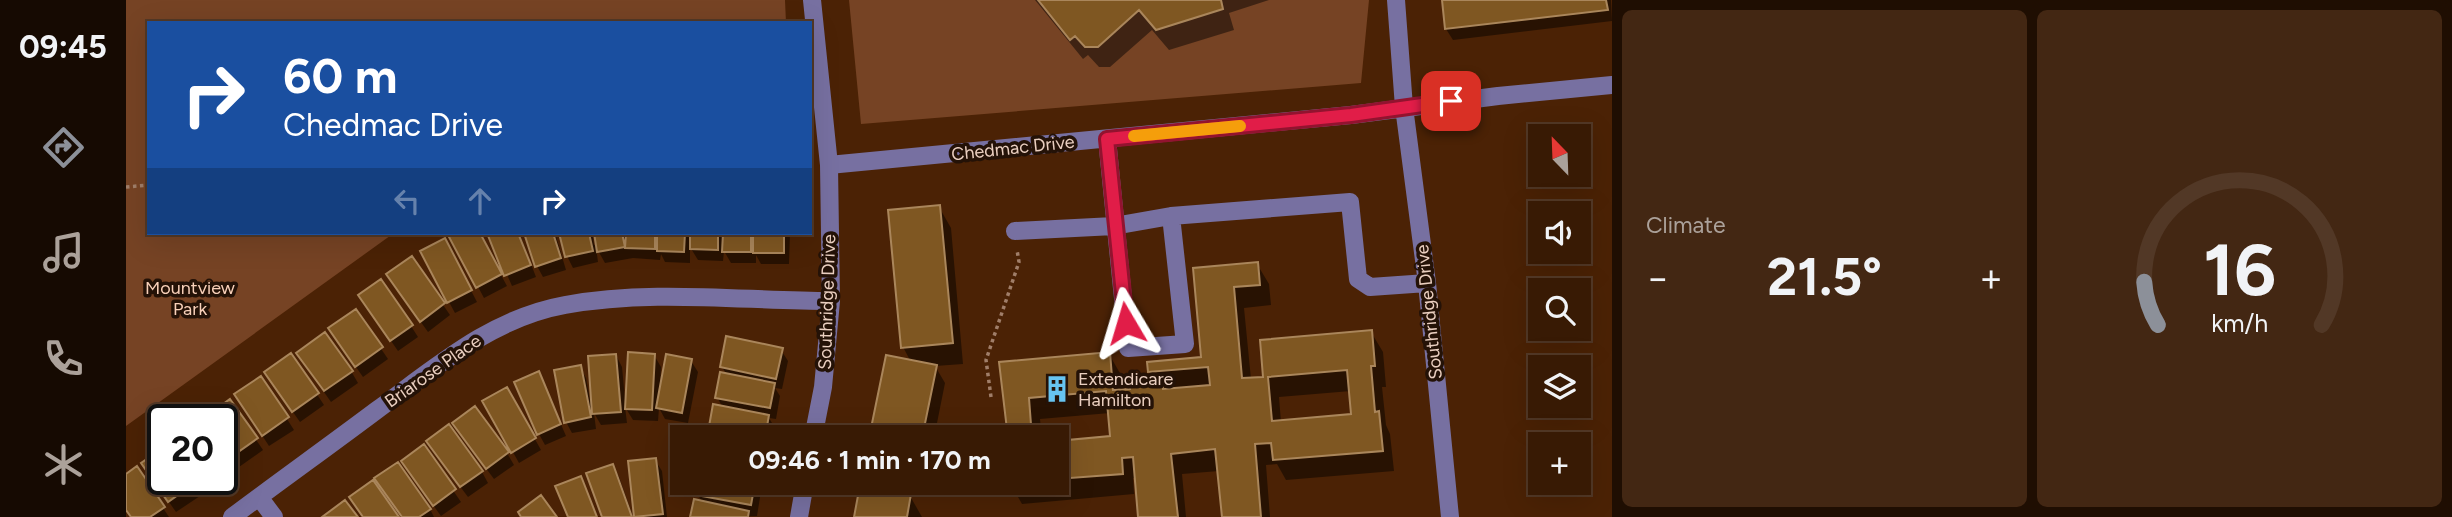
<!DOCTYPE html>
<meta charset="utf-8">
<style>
:root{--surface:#381a04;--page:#432713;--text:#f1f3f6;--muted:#aba19a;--line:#523826;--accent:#8c9099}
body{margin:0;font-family:Figtree,sans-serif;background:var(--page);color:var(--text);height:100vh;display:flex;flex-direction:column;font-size:26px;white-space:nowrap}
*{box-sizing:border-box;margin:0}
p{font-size:23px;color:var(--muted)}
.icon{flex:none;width:38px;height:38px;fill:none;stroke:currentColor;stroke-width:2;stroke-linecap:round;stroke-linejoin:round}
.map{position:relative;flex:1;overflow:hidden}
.details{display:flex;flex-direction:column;gap:10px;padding:10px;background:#1f0e02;width:840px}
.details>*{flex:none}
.top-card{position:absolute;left:21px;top:21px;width:665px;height:214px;border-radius:0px;box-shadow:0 7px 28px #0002,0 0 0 2px var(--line);background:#1a4fa0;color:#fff;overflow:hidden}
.needle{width:46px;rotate:337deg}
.buttons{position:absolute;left:1402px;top:124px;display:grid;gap:14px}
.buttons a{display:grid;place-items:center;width:63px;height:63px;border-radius:0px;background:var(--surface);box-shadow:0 7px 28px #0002,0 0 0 2px var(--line);font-size:35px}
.speed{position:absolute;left:21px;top:404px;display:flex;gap:14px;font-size:35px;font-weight:700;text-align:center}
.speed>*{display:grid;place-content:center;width:91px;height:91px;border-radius:50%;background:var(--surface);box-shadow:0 7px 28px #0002,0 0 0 2px var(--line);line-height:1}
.speed .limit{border:4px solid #111;border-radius:10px;background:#fff;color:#111}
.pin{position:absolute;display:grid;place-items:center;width:60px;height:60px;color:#fff;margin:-30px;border-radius:14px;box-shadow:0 4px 10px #0006}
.me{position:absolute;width:77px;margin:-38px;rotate:353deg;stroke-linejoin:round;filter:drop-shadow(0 0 5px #0008)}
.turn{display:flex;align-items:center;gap:24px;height:147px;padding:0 21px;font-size:32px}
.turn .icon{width:91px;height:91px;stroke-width:2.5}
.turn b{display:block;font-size:49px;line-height:60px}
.lanes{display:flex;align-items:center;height:66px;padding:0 21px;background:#0003;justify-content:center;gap:35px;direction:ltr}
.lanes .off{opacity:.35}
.big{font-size:52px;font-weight:700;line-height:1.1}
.details .tile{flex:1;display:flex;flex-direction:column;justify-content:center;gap:10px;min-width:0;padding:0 24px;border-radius:10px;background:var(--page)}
.details .dial{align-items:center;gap:0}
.dial svg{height:182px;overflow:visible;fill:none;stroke:var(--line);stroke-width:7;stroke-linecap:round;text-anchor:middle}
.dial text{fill:var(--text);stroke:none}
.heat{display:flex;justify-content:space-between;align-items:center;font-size:38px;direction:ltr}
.details .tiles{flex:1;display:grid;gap:10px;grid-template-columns:repeat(2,1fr)}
.trip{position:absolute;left:544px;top:425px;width:399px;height:70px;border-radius:0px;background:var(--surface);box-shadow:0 7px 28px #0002,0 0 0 2px var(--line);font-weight:700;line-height:70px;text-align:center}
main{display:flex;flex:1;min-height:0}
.tabs{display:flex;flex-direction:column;width:126px;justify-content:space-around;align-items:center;background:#160a02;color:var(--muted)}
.tabs .icon{width:49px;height:49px}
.tabs .selected{color:var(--accent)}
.tabs b{font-size:32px;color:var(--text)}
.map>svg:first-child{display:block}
.green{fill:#764324}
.shadow{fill:#0007;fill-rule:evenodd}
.building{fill:#7f5722;stroke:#aa865b;stroke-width:2;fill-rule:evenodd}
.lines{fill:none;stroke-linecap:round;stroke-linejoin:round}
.path{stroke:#a07e69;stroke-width:3.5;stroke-dasharray:3.5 3.5;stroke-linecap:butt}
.minor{stroke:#7770a1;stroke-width:18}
.route-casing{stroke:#92132f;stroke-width:18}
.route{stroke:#e11d48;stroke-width:12}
.slow{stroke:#f59e0b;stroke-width:12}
.labels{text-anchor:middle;stroke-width:7;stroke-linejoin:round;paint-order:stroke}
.street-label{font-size:18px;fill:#eacfc0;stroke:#241207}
.park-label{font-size:18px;fill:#f8d0b9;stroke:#241207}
.poi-label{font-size:18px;fill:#eacfc0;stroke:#241207;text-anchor:start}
</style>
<main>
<nav class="tabs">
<b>09:45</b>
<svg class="icon selected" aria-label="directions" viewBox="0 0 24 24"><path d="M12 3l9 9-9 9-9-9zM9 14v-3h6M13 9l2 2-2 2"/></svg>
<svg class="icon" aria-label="music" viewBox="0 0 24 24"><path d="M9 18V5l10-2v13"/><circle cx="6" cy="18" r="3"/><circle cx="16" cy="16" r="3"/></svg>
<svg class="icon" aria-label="phone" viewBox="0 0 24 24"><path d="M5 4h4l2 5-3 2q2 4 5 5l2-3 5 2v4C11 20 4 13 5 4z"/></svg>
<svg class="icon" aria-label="climate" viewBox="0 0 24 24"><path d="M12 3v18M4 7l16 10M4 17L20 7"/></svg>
</nav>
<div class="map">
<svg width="1486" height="517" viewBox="0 0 1486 517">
<rect width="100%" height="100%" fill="#4b2205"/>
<path class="green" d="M0 0H659L660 23H23V233H268L0 426Z
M723 0H1243L1235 83 735 124Z"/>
<path class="shadow" d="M909 0H1143L1103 13 1108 30 1043 50 1026 30 984 67H973L962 55 957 59Z
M1317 0H1485L1486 21 1327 40 1320 29Z
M813 207 825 228 837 364 809 366 819 383 808 438H745L785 362 777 347Z
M335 233H352L381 286 358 298 326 238Z
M363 233H393L410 277 386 286Z
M400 233H429L440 270 417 277 411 266Z
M435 233H466L468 245 471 244 469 233H664L663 264H635L630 255V263H605L598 251 597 261 572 260 564 247V263L539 262 535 254 534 260 507 258 479 263 470 247 472 262 447 268 441 256Z
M325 252 351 302 329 313 323 302Z
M285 258 324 315 302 332 269 286Z
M1131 264 1143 284 1145 305 1118 308 1125 379 1139 378 1245 332 1257 352 1260 387H1256L1260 425 1264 434 1268 471 1160 480 1151 464 1140 465 1144 517H1098L1093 471 1056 474 1060 517H1014L1010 478H1007L1008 494 896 504 884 483H931V442L986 438 984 413 914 419 916 438H884L881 407 983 354 995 375 996 391 1006 390 1028 380 1023 371 1076 359 1069 269ZM1225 391 1227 416 1155 422 1153 397ZM995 456 1016 458 995 459Z
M241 306 285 326 292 337 272 351Z
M230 312 262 359 237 377 211 340Z
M655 350 662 361 656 389 649 388 654 396 650 419 643 418 649 428 647 438H587L584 431 597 408 591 397 601 375 596 367Z
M165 355 198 405 174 422 147 384Z
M490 355 496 367 499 399H501L528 355 535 367 534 387 565 361 572 372 562 423 539 419 533 408 532 421 507 420 499 407 501 423 475 425 468 413 470 429 446 433 440 422 454 367 460 378 464 399 467 398Z
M179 365 225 371 232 383 205 402Z
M135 378 168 430 143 446 117 406Z
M418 385 440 436 419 445 413 434Z
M381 389 415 450 393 463 359 402Z
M104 401 137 450 113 467 96 444V420H81Z
M335 435 381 453 388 465 368 479Z
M297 447 335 502 315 516 283 472Z
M309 453 356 472 362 483 342 497Z
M96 458 105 473 81 491 73 480H96Z
M529 460 536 471 541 517H510L504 463Z
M487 466 493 477 507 517H478Z
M24 475 37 480H64L74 496 50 512Z
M0 476 37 508 43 517H5L0 509Z
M574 483H631L635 491 631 516 566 517 576 502 572 495Z
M747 483H799L797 495Z
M784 496 796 517H730Z
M304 509 308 517H276Z"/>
<path class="building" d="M912 0H1095L1097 9 1030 30 1013 10 972 47H959L949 36 944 40Z
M1316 0H1480L1482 10 1319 29Z
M814 205 827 343 775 348 762 210Z
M331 233H354L376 274 350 288 323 237Z
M361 233H392L405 265 378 276Z
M398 233H427L435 258 409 267Z
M433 233H463L467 251 439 257Z
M468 233H496L499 247 471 252Z
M500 233H529V249L499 248Z
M531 233H559L558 252 531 251Z
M564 233H592V250L564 249Z
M597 233H625V252H596Z
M627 233H658V253H627Z
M319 238 346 290 321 303 294 251Z
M286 256 319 303 294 322 260 274Z
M1132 262 1134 285 1108 287 1116 378 1137 377 1134 340 1246 330 1249 366H1245L1249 412 1253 411 1257 451 1147 460 1145 443 1129 444 1135 517H1096L1089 449 1045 454 1052 517H1012L1007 457 996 458 997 474 931 479V441L984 436 980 391 903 398 906 438H882L873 362 984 352 987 390 1004 389V381L1036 378 1037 389 1084 385 1082 367 1022 372 1021 362 1075 357 1067 268ZM1221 370 1225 414 1146 421 1142 377Z
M255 279 287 325 264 341 232 295Z
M230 309 257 347 229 367 202 328Z
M199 332 227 371 198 391 170 353Z
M600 336 657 348 650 379 594 367Z
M502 352 529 354 526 410 499 409Z
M165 353 193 393 166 412 138 372Z
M490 354 495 412 466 414 462 356Z
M540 354 566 359 556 413 530 408Z
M760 355 811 365 796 438H743Z
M455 365 465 417 438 423 428 370Z
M413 371 435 424 411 435 388 382Z
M594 372 649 383 644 408 589 398Z
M135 376 163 417 136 436 108 394Z
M381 387 410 438 385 453 356 401Z
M104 399 132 438 105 457 96 444V420H79L78 418Z
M587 404 643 415 639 438H612L582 432Z
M349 406 383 452 360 469 326 423Z
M323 424 357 471 334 487 300 441Z
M298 444 330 489 307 506 275 461Z
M37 448V480H67L69 483 42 502 15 463Z
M530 458 537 514 508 517 502 461Z
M272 462 305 509 293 517H276L248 478Z
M487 464 506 517H476L460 473Z
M11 466 39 507 24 517H5L0 510V474Z
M455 476 471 517H442L429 486Z
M247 480 273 517H237L223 497Z
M572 483H629L625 505 570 495Z
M734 485 785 494 781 517H728Z
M415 495 431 517H395L392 512Z
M568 499 623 511 622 517H564Z
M219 500 232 517H196Z"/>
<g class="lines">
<path class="path" d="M0 187 23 185
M865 397 860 360 893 262 891 250"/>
<path class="minor" d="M686 0 703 165 1225 115 1372 96 1486 85
M1270 0 1278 107 1301 283 1324 517
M981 139 1002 348 1059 344 1045 216
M889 231 988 226 1045 216 1224 202 1232 279 1244 287 1301 283
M687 438 697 387 705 301 703 165
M133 497 148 517
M106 517C154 481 203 446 251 410 310 367 366 318 439 305 526 289 617 301 705 301
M673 517 679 483"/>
</g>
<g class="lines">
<defs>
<path id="route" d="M1000 323 981 139 1225 115 1325 101"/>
</defs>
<use href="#route" class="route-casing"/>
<use href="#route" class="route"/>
<path class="slow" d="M1008 136 1114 126"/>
</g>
<defs>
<symbol id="building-bare" viewBox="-9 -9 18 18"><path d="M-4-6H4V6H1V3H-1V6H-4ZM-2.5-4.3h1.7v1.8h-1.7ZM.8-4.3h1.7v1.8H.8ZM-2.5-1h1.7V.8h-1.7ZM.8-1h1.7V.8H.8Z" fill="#67c4f0" stroke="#241207" stroke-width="2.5" paint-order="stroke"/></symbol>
</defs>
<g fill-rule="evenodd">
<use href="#building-bare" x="912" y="370" width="38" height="38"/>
</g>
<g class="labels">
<g class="street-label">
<text transform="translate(887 148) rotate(-6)" y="6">Chedmac Drive</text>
<text transform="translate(701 302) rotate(-88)" y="6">Southridge Drive</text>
<text transform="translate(1303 312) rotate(-96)" y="6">Southridge Drive</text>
<text transform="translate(307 371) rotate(-35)" y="6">Briarose Place</text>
</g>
<g class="park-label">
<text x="64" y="294">Mountview<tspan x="64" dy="21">Park</tspan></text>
</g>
<g class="poi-label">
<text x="952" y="385">Extendicare<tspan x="952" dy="21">Hamilton</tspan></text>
</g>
</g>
</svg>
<div class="buttons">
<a><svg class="needle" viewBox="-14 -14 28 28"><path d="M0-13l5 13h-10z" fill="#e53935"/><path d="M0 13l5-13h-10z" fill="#aba19a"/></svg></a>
<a><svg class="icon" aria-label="sound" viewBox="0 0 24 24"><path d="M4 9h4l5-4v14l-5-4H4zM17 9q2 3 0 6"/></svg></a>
<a><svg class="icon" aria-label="search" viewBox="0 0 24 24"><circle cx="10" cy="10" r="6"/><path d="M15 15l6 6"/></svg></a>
<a><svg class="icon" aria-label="layers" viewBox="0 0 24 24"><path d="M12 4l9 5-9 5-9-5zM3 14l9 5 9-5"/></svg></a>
<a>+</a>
</div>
<div class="speed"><div class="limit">20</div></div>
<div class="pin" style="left:1325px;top:101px;background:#d93025"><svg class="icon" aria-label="arrive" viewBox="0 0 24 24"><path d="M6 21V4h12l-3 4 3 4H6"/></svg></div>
<svg class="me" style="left:1000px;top:323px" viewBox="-20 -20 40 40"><path d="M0-17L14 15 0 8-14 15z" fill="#e11d48" stroke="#fff" stroke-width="4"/></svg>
<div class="trip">09:46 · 1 min · 170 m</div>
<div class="top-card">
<div class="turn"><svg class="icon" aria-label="right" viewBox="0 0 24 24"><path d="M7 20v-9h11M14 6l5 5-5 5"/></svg><div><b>60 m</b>Chedmac Drive</div></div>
<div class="lanes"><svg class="icon off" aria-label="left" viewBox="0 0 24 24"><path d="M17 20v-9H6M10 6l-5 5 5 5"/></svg><svg class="icon off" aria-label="ahead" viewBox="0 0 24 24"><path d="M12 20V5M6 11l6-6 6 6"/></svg><svg class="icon" aria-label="right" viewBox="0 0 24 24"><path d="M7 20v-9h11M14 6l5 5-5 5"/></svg></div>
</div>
</div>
<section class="details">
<div class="tiles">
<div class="tile"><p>Climate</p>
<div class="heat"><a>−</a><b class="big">21.5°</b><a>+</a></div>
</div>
<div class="tile dial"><svg viewBox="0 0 100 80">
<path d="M14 69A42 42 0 1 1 86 69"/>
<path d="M14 69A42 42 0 0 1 8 50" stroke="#8c9099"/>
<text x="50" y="56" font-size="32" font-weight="700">16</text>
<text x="50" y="72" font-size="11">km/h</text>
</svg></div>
</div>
</section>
</main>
